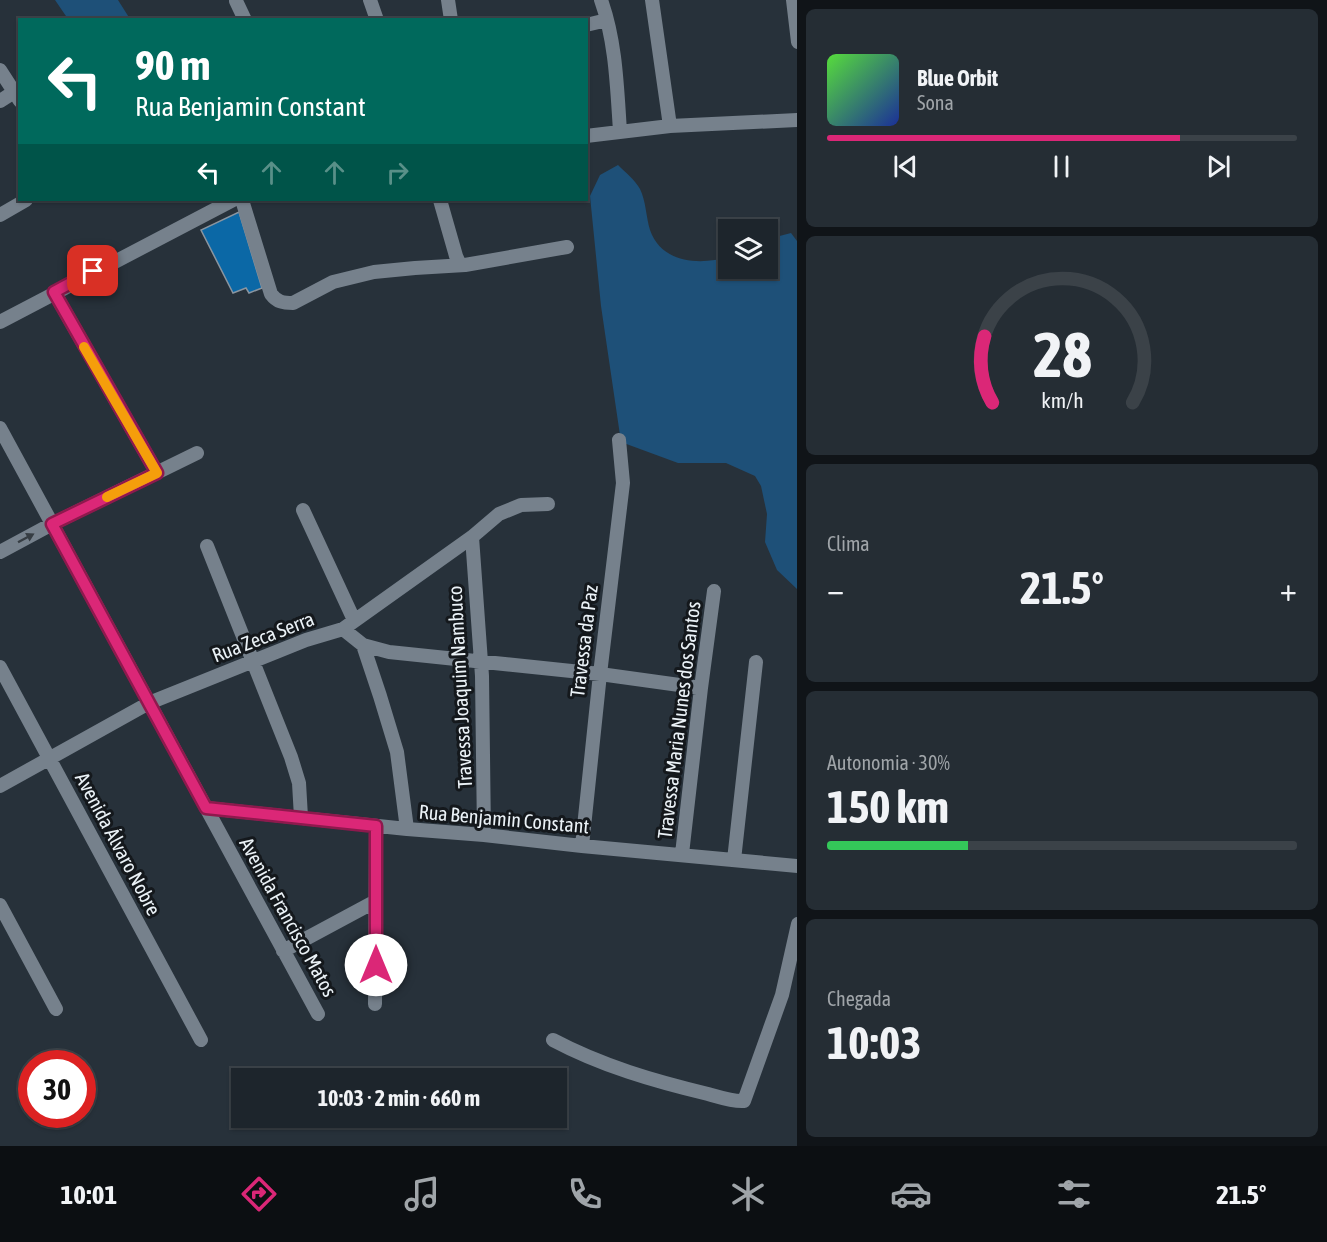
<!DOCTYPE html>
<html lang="pt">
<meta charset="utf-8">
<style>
:root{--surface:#1d252c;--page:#252d34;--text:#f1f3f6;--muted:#a0a5a9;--line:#3b4248;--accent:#db2777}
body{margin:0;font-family:"Asap Condensed",sans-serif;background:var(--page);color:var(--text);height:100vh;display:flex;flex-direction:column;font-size:22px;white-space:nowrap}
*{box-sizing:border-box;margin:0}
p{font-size:20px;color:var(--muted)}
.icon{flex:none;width:33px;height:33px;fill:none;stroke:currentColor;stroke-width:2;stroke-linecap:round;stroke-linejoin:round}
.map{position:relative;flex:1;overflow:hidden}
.panel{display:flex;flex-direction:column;gap:9px;padding:9px;background:#101418;width:530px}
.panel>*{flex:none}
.top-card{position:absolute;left:18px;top:18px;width:570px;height:183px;border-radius:0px;box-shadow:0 2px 4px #0004,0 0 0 2px var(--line);background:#00695c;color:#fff;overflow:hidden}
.controls{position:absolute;left:718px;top:219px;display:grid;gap:12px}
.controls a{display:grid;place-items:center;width:60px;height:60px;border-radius:0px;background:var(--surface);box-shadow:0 2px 4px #0004,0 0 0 2px var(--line);font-size:30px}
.speed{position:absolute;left:18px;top:1050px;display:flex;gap:12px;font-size:30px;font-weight:700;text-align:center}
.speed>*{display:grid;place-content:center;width:78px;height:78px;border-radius:50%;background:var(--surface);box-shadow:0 2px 4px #0004,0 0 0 2px var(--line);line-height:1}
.speed .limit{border:9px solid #d22;background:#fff;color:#111}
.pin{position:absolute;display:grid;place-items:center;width:51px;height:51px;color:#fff;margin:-26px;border-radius:12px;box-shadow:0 3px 9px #0006}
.me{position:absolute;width:66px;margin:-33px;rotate:0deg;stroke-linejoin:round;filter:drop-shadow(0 0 4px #0008)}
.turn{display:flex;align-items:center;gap:21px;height:126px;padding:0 18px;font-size:27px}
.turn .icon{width:78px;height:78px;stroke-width:2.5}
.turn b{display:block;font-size:42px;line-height:51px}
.lanes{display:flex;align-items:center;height:57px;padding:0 18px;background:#0003;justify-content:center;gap:30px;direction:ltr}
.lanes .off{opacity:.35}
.big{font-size:45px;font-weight:700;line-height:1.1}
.panel .tile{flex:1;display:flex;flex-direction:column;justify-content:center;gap:9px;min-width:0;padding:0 21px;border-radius:9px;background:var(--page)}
.panel .dial{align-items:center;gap:0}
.dial svg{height:156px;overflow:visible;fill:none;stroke:var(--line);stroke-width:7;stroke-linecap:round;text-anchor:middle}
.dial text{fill:var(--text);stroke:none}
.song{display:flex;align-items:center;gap:18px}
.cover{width:72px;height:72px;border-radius:9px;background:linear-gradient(135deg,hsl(110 70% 55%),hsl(230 70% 35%))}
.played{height:6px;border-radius:3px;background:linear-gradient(90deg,var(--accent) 75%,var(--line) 75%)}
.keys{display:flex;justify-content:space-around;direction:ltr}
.heat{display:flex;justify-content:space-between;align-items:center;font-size:33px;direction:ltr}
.charge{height:9px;border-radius:4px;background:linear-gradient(90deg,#34c759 30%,var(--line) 0)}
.trip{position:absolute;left:231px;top:1068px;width:336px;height:60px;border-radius:0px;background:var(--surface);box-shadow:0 2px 4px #0004,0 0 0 2px var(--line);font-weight:700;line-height:60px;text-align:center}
.tab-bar{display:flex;height:96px;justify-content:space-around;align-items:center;background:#0c0f12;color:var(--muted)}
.tab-bar .icon{width:42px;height:42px}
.tab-bar .active{color:var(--accent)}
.tab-bar b{font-size:27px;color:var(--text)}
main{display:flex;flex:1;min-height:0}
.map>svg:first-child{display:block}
.green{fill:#1e5078}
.building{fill:#0b68a6;stroke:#8a95a0;stroke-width:1.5}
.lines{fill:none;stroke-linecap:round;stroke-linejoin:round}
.minor{stroke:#76818c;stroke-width:14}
.oneway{fill:#363d43}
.route-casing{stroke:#8e194d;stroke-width:15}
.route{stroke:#db2777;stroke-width:10}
.slow{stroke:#f59e0b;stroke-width:10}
.labels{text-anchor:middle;stroke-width:6;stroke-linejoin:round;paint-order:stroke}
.street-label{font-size:20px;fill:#ebf2f7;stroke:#14181c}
</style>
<main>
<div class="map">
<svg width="798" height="1146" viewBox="0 0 798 1146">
<rect width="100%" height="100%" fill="#27313a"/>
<path class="green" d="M55 0H118L130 19H68Z
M618 165C625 172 635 180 640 189 646 201 646 217 650 230 662 264 700 265 729 257V268H768V239L791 233 797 241V589L777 570 765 542 767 514 761 486 755 476 726 463H678L621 442 601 306 590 196 600 175Z"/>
<path class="building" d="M239 212 262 288 249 293 246 288 233 293 201 230Z"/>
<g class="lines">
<path class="minor" d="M370 0 377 20
M448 0 451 20
M601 0C616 42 617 88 620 131
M652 0 670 126
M793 0 798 42
M236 1 245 20
M586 25 607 20
M0 70 20 101
M0 101 14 92
M586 136 670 126 798 120
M242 200 271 294C277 302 283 303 293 303L333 282 374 272 415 268 465 265 567 247
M440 200 456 256 460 265H465
M0 215 26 200
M54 292 157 473
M0 322 233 200
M0 428 318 1014
M303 510 354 620
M472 537 482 676 484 835
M207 546 291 757 299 783 301 817
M0 552 52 524 197 453
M343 629 472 537 499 514 521 505 548 504
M363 645 380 696 397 752 407 829
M0 667 201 1040
M0 786 149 703 306 640 343 629 363 645 389 652 600 674 701 688
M206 808 407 829 484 835 582 846 798 866
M582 846 600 674 623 483 619 440
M682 854 701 688 714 591
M734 860 756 662
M0 905 56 1009
M283 951 376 901
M375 1004 376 826
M553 1040C602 1066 654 1081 708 1094 719 1097 733 1102 744 1101L782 995 798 924"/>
</g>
<defs><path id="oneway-solid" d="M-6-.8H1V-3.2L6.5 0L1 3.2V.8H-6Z" transform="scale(1.5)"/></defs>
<use class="oneway" href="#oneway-solid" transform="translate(26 538) rotate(-28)"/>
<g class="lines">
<defs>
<path id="route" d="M93 271 54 292 157 473 52 524 206 808 376 826V965"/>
</defs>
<use href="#route" class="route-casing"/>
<use href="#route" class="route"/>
<path class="slow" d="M84 347 157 473 107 497"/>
</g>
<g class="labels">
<g class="street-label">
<text transform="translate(263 637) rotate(-21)" y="7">Rua Zeca Serra</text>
<text transform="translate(584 641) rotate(-83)" y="7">Travessa da Paz</text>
<text transform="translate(460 687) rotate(-93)" y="7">Travessa Joaquim Nambuco</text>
<text transform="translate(679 720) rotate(-83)" y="7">Travessa Maria Nunes dos Santos</text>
<text transform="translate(504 819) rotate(5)" y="7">Rua Benjamin Constant</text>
<text transform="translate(118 844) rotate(62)" y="7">Avenida Álvaro Nobre</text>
<text transform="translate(288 917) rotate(61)" y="7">Avenida Francisco Matos</text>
</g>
</g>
</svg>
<div class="controls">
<a><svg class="icon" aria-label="layers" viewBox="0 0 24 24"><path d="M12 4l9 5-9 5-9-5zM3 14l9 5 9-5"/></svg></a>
</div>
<div class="speed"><div class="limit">30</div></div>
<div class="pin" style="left:93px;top:271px;background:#d93025"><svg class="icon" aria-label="arrive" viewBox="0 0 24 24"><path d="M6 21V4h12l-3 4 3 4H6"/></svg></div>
<svg class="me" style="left:376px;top:965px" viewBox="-20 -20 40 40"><circle r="19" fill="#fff"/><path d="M0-13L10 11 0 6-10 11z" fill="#db2777"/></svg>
<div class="trip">10:03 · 2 min · 660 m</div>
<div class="top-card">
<div class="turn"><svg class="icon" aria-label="left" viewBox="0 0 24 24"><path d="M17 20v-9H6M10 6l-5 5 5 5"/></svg><div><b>90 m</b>Rua Benjamin Constant</div></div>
<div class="lanes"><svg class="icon" aria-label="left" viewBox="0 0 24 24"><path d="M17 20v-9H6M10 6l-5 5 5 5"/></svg><svg class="icon off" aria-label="ahead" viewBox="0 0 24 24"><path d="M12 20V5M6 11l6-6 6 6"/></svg><svg class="icon off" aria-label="ahead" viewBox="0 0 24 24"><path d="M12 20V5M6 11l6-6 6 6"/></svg><svg class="icon off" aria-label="right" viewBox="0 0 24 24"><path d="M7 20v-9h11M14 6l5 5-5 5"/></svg></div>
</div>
</div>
<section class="panel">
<div class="tile">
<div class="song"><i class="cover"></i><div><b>Blue Orbit</b><p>Sona</p></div></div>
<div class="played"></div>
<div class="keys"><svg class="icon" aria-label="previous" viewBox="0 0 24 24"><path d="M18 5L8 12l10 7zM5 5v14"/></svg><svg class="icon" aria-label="pause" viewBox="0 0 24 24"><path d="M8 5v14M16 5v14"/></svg><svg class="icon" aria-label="next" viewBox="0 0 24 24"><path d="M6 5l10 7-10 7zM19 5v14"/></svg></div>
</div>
<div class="tile dial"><svg viewBox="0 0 100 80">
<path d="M14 69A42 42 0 1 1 86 69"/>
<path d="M14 69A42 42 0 0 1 10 35" stroke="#db2777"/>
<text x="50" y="56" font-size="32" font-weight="700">28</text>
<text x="50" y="72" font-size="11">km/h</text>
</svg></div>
<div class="tile"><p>Clima</p>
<div class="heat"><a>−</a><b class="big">21.5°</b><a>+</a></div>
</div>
<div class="tile"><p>Autonomia · 30%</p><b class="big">150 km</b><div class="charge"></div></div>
<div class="tile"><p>Chegada</p><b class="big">10:03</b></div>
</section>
</main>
<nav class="tab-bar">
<b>10:01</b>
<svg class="icon active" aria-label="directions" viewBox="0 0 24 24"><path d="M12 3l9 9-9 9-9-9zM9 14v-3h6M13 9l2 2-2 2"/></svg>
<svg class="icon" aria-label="music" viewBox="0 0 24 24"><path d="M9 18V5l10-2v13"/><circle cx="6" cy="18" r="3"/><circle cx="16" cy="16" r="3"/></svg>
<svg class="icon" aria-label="phone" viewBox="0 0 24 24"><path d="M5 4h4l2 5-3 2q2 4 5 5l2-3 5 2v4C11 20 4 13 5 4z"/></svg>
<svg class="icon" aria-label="climate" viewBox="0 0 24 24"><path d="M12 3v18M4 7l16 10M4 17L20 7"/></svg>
<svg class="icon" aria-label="car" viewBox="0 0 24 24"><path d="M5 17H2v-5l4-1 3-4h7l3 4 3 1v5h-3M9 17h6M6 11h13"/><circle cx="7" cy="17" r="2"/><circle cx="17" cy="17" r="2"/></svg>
<svg class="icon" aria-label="filters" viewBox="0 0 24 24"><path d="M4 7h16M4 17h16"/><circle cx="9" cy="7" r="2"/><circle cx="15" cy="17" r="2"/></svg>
<b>21.5°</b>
</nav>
